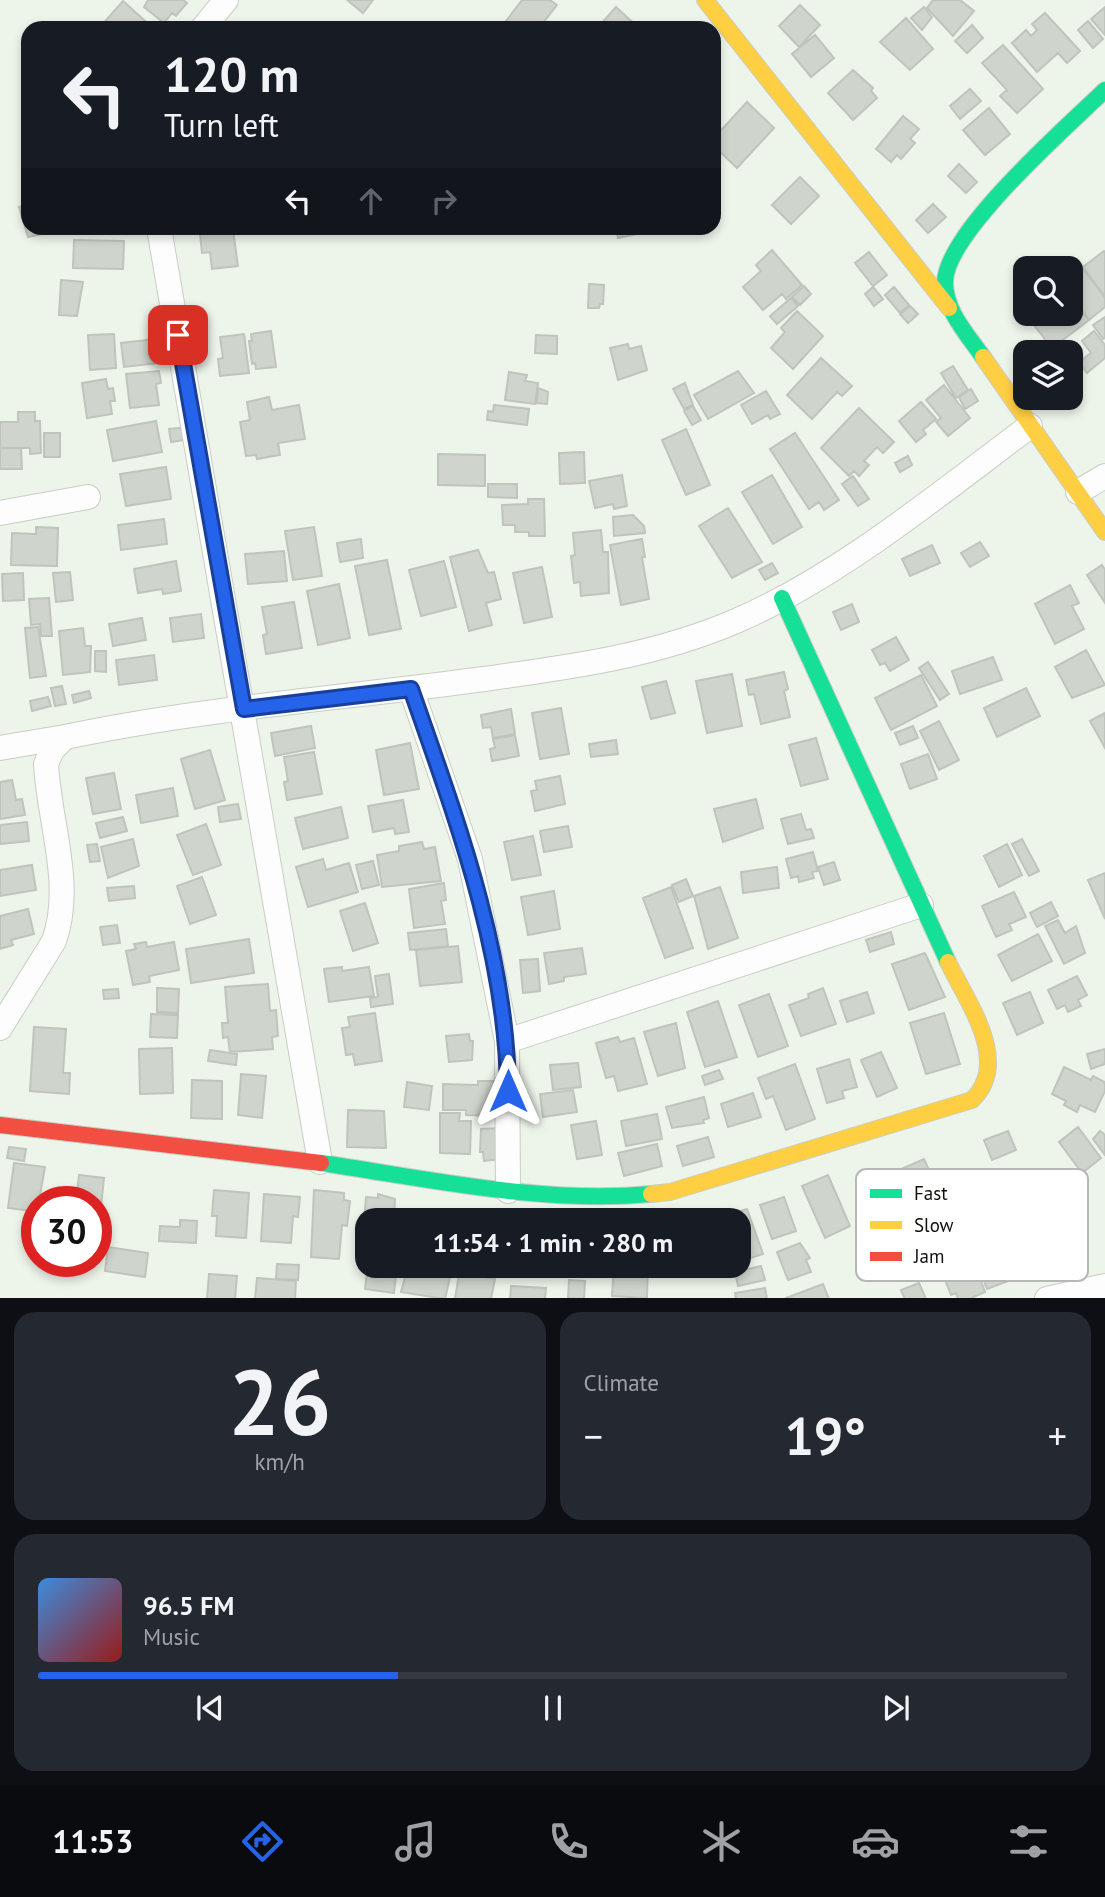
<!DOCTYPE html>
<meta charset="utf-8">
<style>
:root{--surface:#171b24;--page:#242831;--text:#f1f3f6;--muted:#9ea1a6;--line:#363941;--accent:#2563eb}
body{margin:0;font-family:"PT Sans",sans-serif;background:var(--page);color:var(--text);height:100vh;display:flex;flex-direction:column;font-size:26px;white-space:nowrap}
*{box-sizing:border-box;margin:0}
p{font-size:23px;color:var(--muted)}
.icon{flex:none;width:38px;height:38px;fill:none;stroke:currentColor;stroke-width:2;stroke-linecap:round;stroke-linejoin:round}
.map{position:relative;height:1298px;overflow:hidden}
.panel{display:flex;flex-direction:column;gap:14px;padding:14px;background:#0d0f14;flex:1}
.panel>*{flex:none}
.hud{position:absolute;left:21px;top:21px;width:700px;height:214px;border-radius:21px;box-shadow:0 4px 10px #0003;background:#171b24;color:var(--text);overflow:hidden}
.controls{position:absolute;left:1013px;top:256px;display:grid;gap:14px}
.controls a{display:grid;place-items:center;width:70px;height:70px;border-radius:14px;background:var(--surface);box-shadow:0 4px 10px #0003;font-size:35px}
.speed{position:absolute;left:21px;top:1186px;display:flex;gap:14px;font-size:35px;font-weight:700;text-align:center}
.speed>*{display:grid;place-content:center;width:91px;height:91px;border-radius:50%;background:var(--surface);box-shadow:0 4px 10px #0003;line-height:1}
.speed .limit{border:10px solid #d22;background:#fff;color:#111}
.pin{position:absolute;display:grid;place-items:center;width:60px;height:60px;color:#fff;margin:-30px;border-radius:14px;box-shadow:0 4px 10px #0006}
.me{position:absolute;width:77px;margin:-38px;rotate:0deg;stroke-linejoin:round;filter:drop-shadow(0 0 5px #0008)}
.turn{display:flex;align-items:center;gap:24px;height:147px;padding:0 28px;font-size:32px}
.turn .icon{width:91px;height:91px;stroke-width:2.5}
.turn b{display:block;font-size:49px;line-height:60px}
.lanes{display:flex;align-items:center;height:66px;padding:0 28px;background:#0003;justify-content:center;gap:35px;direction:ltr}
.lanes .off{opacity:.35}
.big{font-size:52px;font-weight:600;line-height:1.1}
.panel .tile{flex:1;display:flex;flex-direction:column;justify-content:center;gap:10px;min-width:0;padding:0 24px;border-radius:21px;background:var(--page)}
.panel .dial{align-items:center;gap:0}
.dial b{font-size:91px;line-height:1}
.song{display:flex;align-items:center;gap:21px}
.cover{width:84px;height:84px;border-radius:10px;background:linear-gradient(135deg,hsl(210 70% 55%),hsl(0 70% 35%))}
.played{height:7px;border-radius:4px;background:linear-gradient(90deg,var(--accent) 35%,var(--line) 35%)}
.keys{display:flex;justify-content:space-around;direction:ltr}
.heat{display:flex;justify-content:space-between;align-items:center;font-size:38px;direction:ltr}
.panel .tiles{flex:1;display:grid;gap:14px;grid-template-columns:1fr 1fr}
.tile:last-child{grid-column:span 2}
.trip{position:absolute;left:355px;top:1208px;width:396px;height:70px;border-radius:21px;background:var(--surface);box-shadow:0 4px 10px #0003;font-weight:600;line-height:70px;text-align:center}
.menu{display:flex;height:112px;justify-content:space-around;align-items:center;background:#090b0e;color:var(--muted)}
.menu .icon{width:49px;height:49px}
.menu .active{color:var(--accent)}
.menu b{font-size:32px;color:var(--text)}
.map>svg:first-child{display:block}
.building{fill:#cfd5cd;stroke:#bfc4bc;stroke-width:2}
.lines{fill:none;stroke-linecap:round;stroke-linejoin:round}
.street-casing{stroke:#c8cec6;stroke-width:26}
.fast-casing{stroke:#c8cec6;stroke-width:18}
.slow-casing{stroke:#c8cec6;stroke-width:18}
.jam-casing{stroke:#c8cec6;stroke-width:18}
.street{stroke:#fcfdfc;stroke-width:24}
.fast{stroke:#16e098;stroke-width:16}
.slow{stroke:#ffcf43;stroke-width:16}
.jam{stroke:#f24e42;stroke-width:16}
.route-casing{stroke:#184099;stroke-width:18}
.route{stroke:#2563eb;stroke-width:12}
.key{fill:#fff;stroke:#b6b8b6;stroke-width:2}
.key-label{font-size:19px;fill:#0d110b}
</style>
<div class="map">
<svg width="1105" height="1299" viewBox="0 0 1105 1299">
<rect width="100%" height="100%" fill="#edf4ea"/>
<path class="building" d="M148 0H183L187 3 176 16 172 13 164 23 144 7Z
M347 0H373L363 13Z
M522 0H550L557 5 539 28H507L503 25Z
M933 0H960L974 11 953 36 927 8Z
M123 1 153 28H152L100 27Z
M800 5 820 25 799 47 779 26Z
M616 7 639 28 599 26Z
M924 7 932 17 922 30 911 18Z
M1105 7V35L1091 19Z
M1045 13 1080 51 1067 63 1058 53 1037 72 1012 43 1026 30 1031 36 1037 30 1032 24Z
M906 18 933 49 910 70 880 42Z
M1088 21 1103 39 1093 48 1078 30Z
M972 25 983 38 967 53 955 41Z
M815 35 834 58 811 77 792 54Z
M1003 45 1043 89 1017 113 1000 96 1007 90 982 63Z
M853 70 873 88 871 91 877 98 853 120 828 93Z
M970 89 981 101 960 119 950 106Z
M747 102 774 128 737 168 714 146V138Z
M989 108 1010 134 985 155 963 130Z
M903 116 919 129 910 139 915 143 901 159 897 155 891 162 876 149Z
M959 164 977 182 966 193 948 176Z
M800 177 819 196 791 224 772 205Z
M28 204V228L64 229 28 237 19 207Z
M933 204 946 217 928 233 916 220Z
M616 228H650L651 231 618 238Z
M233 230 238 266 212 269 210 252 202 253 200 234Z
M74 240 124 241 123 269 73 268Z
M772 250 802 285 786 299 782 294 763 310 743 287 761 271 756 265Z
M1104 251 1105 252V297L1083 267Z
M869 252 887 275 873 286 855 263Z
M1081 266 1105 298V307L1089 320 1071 296V274Z
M61 280 83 282 77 316 59 315Z
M589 284 604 285 603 304H600L599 308H588Z
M804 286 811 294 800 305 792 297Z
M873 287 883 299 874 306 865 294Z
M894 287 909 305 900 313 885 295Z
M1071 297 1089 320 1052 348 1022 310 1026 307V313H1071Z
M791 298 798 306 777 324 770 316Z
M910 306 918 314 908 323 900 314Z
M797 311 823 336 793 369 771 348 785 332 781 328Z
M1105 317V338L1103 339 1093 325Z
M271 331 276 367 256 369 255 363 252 364 249 341H252L251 334Z
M1094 331 1105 345V358L1087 373 1079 362 1091 353 1082 341Z
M114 334 116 368 90 370 88 335Z
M244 334 249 373 220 376 218 359 223 358 220 337Z
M536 335 557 336V354L535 353Z
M155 339 158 363 124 367 121 343Z
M628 344 629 349 641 346 647 370 618 380 610 348Z
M821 358 852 386 842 396 837 392 812 419 787 395Z
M953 366 968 390 956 398 941 373Z
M159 371 161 383 156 384 159 405 130 408 126 374Z
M738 371 754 393 708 419 694 395Z
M509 372 527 375 525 381 538 383 535 404 505 400Z
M106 379 108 389 113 388 115 401H110L112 414 87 418 82 383Z
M685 383 693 405 684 409 673 389Z
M944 385 970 418 948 436 936 422 941 418 926 400Z
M538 388 548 392 547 404 537 403Z
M971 389 978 401 965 409 959 397Z
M766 391 780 414 770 419 768 415 752 424 741 405Z
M269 397 272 410 299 405 305 439 278 443 280 455 257 459 256 455 246 456 240 422 250 420 247 402Z
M921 402 936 419 923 430 926 434 916 442 899 421Z
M494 405 529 409 527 425 487 420 488 411 493 412Z
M693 406 701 420 692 425 684 411Z
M859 408 894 442 883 453 877 447 864 461 869 465 859 476 854 471 849 476 821 448Z
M18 412H35V421H40L41 453 30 454V448H0V422H18Z
M156 421 162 452 113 461 107 430Z
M189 427 190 439 171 442 169 429Z
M686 429 710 485 686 495 662 440Z
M44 433H60V457H44Z
M795 433 839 500 824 510 819 502 809 509 770 449Z
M0 448H21L22 469H0Z
M584 452 585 483 560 484 559 453Z
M438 454 485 455V486L438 485Z
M908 456 912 465 900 472 895 463Z
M166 467 171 499 126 506 120 474Z
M622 475 627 506 614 509 613 504 595 508 589 481Z
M772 475 802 527 773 544 742 492Z
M853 476 869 499 858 506 842 484Z
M488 484H517V498L488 497Z
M528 499H544L545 536H529V532H515V525H503L502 505 528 504Z
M728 508 762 562 732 578 699 526Z
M633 515 644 526 645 533 614 536 613 517Z
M164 519 167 544 121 550 118 525Z
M36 527 58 528 57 566 11 565 12 533 36 534Z
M314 527 322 576 293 580 285 531Z
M601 530 603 552H608L609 593 581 596 580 582 574 583 571 556 575 555 573 533Z
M361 539 363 558 340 562 337 543Z
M642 539 645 557H642L649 599 621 605 610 545Z
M980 542 989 556 970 567 961 553Z
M932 545 940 563 910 576 902 559Z
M478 550 488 573 494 572 501 599 486 603 492 625 469 631 450 557Z
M284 551 287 581 248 584 245 554Z
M387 560 401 629 369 635 355 566Z
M176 561 181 591 163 594 162 589 138 593 134 569Z
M444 561 456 607 421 616 409 570Z
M772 563 778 573 765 580 759 570Z
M1102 565 1105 570V603L1087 575Z
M542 567 552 617 524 623 513 573Z
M70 572 73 600 56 602 53 573Z
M23 573 24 600 3 601 2 574Z
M339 584 350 638 318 645 307 591Z
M1070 585 1079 603 1072 606 1084 629 1055 644 1035 604Z
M49 598 52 636H41L40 624 31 625 29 599Z
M294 602 302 648 266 654 263 635 267 634 262 607Z
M852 604 859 622 841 630 833 612Z
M201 614 204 638 173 642 170 618Z
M142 618 146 640 113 646 109 624Z
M38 627 46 676 30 678 25 628Z
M83 628 85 646H91L90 672 63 675 59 631Z
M896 637 909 660 890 671 885 663 880 665 872 650Z
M1086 650 1105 685 1072 698 1055 667Z
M95 651H106V672L95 671Z
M154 655 157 680 119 685 116 660Z
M993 657 1002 680 960 694 952 671Z
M928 662 949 694 940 700 919 668Z
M784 672 788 689 784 691 790 717 761 724 754 694 749 695 746 680Z
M732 674 742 726 707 733 696 681Z
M921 675 937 706 891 730 875 698Z
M666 681 675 713 651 719 642 687Z
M62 686 66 704 55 706 51 688Z
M1026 688 1040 716 997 737 984 708Z
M89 691 91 698 74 703 72 695Z
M48 697 51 706 32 711 30 701Z
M561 708 569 754 540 759 532 713Z
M511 709 515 734 493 738 491 727 483 728 481 715Z
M1105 713V748L1090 721Z
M939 721 959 760 939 770 920 731Z
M311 726 315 748 275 756 271 733Z
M913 726 918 738 900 745 895 733Z
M515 735 519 756 492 761 490 749 495 748 493 739Z
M816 738 828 779 801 786 789 745Z
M616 740 618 754 591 757 589 744Z
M410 743 419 789 384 795 376 750Z
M210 750 225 800 195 809 181 759Z
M314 752 322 794 287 800 284 782 288 781 284 757Z
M928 754 937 779 910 789 901 764Z
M114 773 121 809 93 814 86 778Z
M560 776 565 804 535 811 531 791 537 790 535 781Z
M12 780 16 800 22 799 25 815 0 819V782Z
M173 788 178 816 141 823 136 795Z
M756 799 763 828 723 842 714 809Z
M403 800 409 832 395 834 394 828 373 832 368 806Z
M238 804 241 819 220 822 218 807Z
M341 807 348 838 303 849 295 818Z
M801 814 806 830 811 829 814 838 788 844 781 819Z
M123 817 127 831 100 838 96 823Z
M27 822 29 841 0 844V825Z
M206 824 221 865 193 875 177 835Z
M568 826 572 847 544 852 540 831Z
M533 836 541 875 512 880 504 842Z
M133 839 139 866 108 878 101 847Z
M1022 839 1039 871 1029 876 1012 844Z
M422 842 424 849 435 847 441 881 382 887 377 855 399 851V846Z
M97 844 100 861 90 862 87 845Z
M1007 844 1022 875 999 887 984 856Z
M813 852 818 871 812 872 814 878 799 882 798 876 791 878 786 859Z
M323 859 326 870 349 863 358 892 308 907 296 867Z
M373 861 379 885 362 889 356 865Z
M834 862 840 880 824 885 818 867Z
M32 865 36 890 0 896V870Z
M777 867 779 888 743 893 741 872Z
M1105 873V919L1088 880Z
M202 877 216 915 190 924 177 886Z
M686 879 693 896 679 902 672 885Z
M444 883 446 900 441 901 445 924 414 928 409 889Z
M134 886 135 898 109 901 107 888Z
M671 887 693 948 665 958 643 898Z
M720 887 738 938 708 949 694 896Z
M554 891 560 929 528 935 521 897Z
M1014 892 1026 917 1009 924 1012 930 996 937 982 906Z
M1051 902 1058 916 1037 927 1030 913Z
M365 903 378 943 353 951 340 911Z
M28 909 34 934 11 940 13 945 0 949V916Z
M1058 920 1065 933 1076 926 1085 953 1064 964 1045 926Z
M117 925 120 943 103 945 100 927Z
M446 929 448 946 410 950 408 933Z
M891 932 894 944 870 952 866 940Z
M1038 934 1052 961 1012 981 998 955Z
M249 939 254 973 191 983 186 949Z
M146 942 147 947 174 942 179 970 149 976 150 982 133 985 126 951 136 949 134 944Z
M458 946 462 982 420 986 416 950Z
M582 948 586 974 564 977V981L549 984 544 953Z
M925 953 945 997 909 1010 892 964Z
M538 959 540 991 523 993 520 960Z
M342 967V971L369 967 374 996 329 1002 324 969Z
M389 974 393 1004 371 1007 370 998 378 997 375 976Z
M1077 976 1087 995 1078 1000 1081 1006 1068 1012 1065 1005 1057 1009 1048 990Z
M268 984 270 1011 276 1010 278 1036 272 1037 273 1049 230 1052 228 1037 223 1038 222 1023H228L225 987Z
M157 988 179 989 178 1013 157 1012Z
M823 988 836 1024 801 1036 789 1005 809 998 808 994Z
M118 989 119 998 104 999 103 990Z
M867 992 874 1013 847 1022 840 1001Z
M1030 992 1043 1023 1017 1035 1003 1003Z
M769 994 788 1046 758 1057 739 1005Z
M718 1001 737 1057 705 1067 687 1012Z
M375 1013 382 1061 355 1065 353 1054 346 1055 342 1028 350 1027 348 1017Z
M944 1013 960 1064 926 1074 910 1023Z
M151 1014 178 1015 177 1038 150 1037Z
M676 1023 685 1068 658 1076 644 1032Z
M34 1027 66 1029 63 1073H70L69 1094 30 1091Z
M469 1034 470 1041H473L472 1060 449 1062 446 1036Z
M618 1037 620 1042 634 1038 647 1084 618 1091 614 1076 606 1078 596 1043Z
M172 1048 173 1093 140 1094 139 1049Z
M1105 1049V1064L1091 1069 1087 1054Z
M210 1050 237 1054 236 1065 208 1061Z
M881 1052 897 1088 877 1097 861 1060Z
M849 1059 857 1087 842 1091 844 1098 827 1103 817 1069Z
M578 1063 581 1087 553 1090 550 1065Z
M795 1064 815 1119 786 1130 773 1096 766 1099 758 1078Z
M1064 1067 1091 1080 1093 1076 1105 1082V1091L1095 1112 1080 1105 1077 1112 1064 1105 1066 1101 1052 1094Z
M719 1070 723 1079 705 1085 702 1076Z
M241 1074 266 1076 262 1118 238 1115Z
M192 1080 222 1081V1119L191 1118Z
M478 1081H497V1116L466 1115V1110H443V1084L478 1085Z
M407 1082 432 1086 429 1110 404 1107Z
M573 1090 577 1112 543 1117 540 1094Z
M753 1093 761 1117 728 1127 721 1104Z
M704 1097 709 1118 703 1120 704 1123 672 1128 666 1107Z
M348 1110 384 1111 386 1148 347 1147Z
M440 1113H460L459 1121H471L470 1154 440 1153Z
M657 1114 662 1139 626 1146 621 1121Z
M596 1121 602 1155 577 1159 571 1125Z
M1078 1127 1101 1158 1082 1173 1059 1142Z
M498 1128 501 1159 484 1161 483 1152H480L481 1129Z
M1008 1131 1016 1150 992 1160 984 1140Z
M1100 1131 1105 1135V1155L1093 1139Z
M708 1137 714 1157 683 1166 677 1146Z
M657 1144 662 1166 624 1176 618 1153Z
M9 1147 26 1149 24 1161 7 1158Z
M924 1159 942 1199 918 1209 901 1169Z
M14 1163 45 1167 37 1212 8 1208Z
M882 1173 902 1214 882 1224 869 1197 862 1200 856 1186Z
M79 1175 104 1178 100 1217 96 1216V1202H76Z
M828 1175 850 1226 825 1238 802 1186Z
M214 1190 249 1193 246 1238 216 1236 217 1216H212Z
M314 1190 344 1193V1200L350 1201 347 1226 342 1225 339 1259 311 1257Z
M264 1194 300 1197 298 1217 293 1216 291 1243 261 1241Z
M378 1194 395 1199 394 1220 364 1221 366 1197 378 1198Z
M784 1197 796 1231 772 1239 760 1205Z
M423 1209 457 1212 456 1220H422Z
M747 1209 763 1254 738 1262V1220L721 1217Z
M180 1220 197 1221 196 1243 159 1241 160 1226 180 1227Z
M361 1221H368V1245L359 1244Z
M992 1231 1011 1280 987 1289 968 1240Z
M800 1243 810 1258 806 1260 811 1272 788 1280 777 1252Z
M108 1247 148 1253 145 1277 105 1271Z
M972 1258 985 1292 969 1299H958L956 1293 951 1295 944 1277 949 1275 946 1268Z
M277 1264 299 1265 298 1280 276 1279Z
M368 1264 397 1265 394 1293 365 1289Z
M466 1265H500L499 1270Z
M614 1265H648L647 1298 612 1296Z
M408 1266 450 1277 445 1299 401 1292Z
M761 1266 765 1280 738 1286 735 1272Z
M460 1268 474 1271V1275L495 1279 491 1299H455Z
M209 1274 237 1276 235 1299H207Z
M257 1278 296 1281 295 1299H255Z
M569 1280 585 1281 584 1299 568 1298Z
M919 1283 926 1299H905L901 1290Z
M823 1284 829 1299H786V1298Z
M511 1286 546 1288 545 1299H510Z
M765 1288 767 1299H736L735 1293Z"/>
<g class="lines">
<defs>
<path id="street" d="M203 28 226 0
M159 228 320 1162
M1078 492 1105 476
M0 513 88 497
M411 689 470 859 507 1041 508 1191
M0 748 65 737
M0 1028 54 941C74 884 49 823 46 764L52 750 65 737C202 708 345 698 484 679 570 667 655 656 736 621 839 577 940 493 1030 426
M507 1041 921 905
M1047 1299 1105 1286"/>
<path id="fast" d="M983 357C967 334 945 311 945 282 946 232 1068 126 1105 90
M782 598 948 962
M321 1163C430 1179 540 1204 651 1194"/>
<path id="slow" d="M705 0 949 308
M983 357 1105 532
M651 1194 670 1192 972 1100C1012 1062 967 1002 948 962"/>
<path id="jam" d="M0 1125 321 1163"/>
</defs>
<use href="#street" class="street-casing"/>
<use href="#fast" class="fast-casing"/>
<use href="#slow" class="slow-casing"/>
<use href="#jam" class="jam-casing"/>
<use href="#street" class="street"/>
<use href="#fast" class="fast"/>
<use href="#slow" class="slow"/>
<use href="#jam" class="jam"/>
</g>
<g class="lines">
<defs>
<path id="route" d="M178 335 244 709 411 689C456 818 507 953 508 1091"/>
</defs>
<use href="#route" class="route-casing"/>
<use href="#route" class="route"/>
</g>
<rect x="856" y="1169" width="232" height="112" rx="10" class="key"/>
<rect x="870" y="1189" width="32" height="9" fill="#16e098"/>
<rect x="870" y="1221" width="32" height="8" fill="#ffcf43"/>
<rect x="870" y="1252" width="32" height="9" fill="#f24e42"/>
<g class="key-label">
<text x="914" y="1200">Fast</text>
<text x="914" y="1232">Slow</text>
<text x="914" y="1263">Jam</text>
</g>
</svg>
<div class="controls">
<a><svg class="icon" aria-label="search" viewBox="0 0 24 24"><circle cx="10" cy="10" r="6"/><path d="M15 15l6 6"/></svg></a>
<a><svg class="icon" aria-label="layers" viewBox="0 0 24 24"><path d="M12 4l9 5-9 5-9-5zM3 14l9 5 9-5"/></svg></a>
</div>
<div class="speed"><div class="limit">30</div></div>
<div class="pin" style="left:178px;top:335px;background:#d93025"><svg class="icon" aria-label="arrive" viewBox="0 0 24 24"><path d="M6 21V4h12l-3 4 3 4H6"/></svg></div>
<svg class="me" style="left:508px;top:1091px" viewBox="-20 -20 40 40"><path d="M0-17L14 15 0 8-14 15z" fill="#2563eb" stroke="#fff" stroke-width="4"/></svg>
<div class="trip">11:54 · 1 min · 280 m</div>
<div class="hud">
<div class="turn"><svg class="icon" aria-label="left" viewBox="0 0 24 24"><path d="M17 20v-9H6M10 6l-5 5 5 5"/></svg><div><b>120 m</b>Turn left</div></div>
<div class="lanes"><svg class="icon" aria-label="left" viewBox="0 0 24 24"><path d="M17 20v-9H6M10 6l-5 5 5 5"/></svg><svg class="icon off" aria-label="ahead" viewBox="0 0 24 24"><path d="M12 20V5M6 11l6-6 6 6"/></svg><svg class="icon off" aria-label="right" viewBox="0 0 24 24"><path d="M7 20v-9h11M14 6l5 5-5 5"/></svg></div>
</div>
</div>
<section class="panel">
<div class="tiles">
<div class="tile dial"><b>26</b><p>km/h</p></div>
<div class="tile"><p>Climate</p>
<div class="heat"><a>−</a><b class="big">19°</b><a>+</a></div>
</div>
<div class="tile">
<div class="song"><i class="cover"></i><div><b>96.5 FM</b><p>Music</p></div></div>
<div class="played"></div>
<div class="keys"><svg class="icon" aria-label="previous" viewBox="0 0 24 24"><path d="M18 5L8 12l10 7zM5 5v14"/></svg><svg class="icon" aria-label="pause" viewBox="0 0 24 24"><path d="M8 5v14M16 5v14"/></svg><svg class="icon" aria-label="next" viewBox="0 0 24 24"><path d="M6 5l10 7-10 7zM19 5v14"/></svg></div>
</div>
</div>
</section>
<nav class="menu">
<b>11:53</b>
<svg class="icon active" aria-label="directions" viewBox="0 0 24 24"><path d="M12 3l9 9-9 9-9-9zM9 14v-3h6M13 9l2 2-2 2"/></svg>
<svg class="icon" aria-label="music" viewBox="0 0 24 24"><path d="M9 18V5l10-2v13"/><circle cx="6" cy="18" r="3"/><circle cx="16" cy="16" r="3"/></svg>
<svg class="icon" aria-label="phone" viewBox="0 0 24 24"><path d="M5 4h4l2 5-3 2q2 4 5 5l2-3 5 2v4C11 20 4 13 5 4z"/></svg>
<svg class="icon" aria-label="climate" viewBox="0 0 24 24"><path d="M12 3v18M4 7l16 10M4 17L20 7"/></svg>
<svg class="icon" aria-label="car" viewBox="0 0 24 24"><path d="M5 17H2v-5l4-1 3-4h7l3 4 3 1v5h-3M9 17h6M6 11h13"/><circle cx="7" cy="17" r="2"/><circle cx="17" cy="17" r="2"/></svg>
<svg class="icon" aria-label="filters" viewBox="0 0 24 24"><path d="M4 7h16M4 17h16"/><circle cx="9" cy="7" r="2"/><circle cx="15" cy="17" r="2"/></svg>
</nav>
